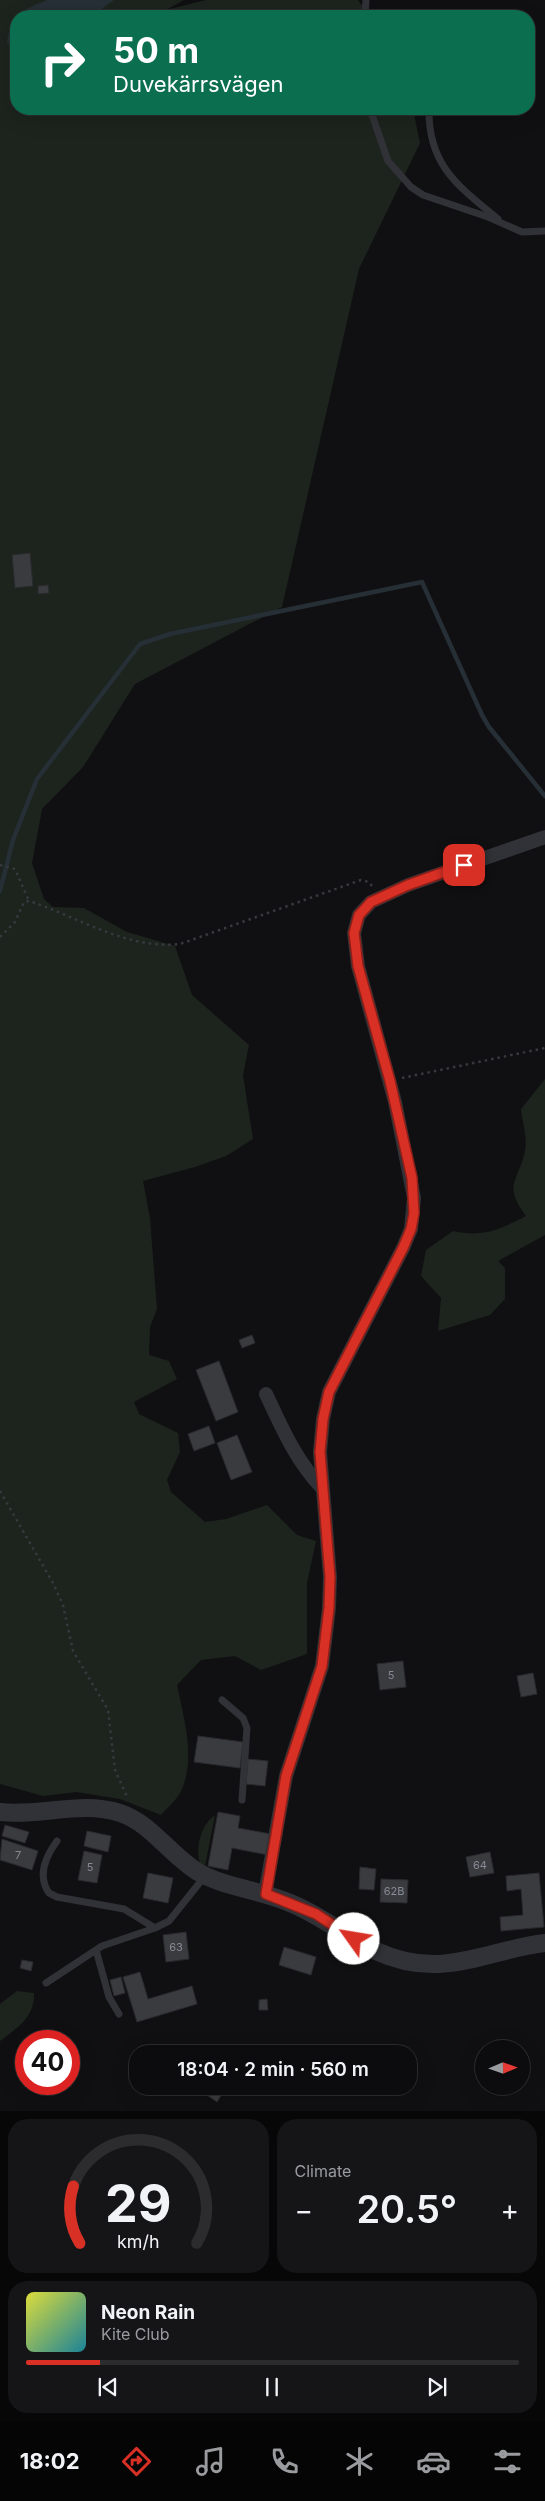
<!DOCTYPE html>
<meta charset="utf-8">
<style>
:root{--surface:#0c0c0e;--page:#151517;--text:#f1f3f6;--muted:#9a9b9e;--line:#2c2c2e;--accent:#d93025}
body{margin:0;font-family:Inter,sans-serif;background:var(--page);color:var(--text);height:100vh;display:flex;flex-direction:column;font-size:19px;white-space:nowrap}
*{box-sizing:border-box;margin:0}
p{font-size:16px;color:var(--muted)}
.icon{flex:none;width:28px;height:28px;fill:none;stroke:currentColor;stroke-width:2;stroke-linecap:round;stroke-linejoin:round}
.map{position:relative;height:2111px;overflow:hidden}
.side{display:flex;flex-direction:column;gap:8px;padding:8px;background:#070708;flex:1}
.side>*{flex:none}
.guide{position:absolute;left:10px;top:10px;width:525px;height:105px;border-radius:20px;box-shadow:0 5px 20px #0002,0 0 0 1px var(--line);background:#0b6e4f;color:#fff;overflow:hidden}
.needle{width:32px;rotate:88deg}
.tools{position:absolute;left:475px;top:2040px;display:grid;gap:10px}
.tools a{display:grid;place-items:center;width:55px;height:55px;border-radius:50%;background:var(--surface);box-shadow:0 5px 20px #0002,0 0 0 1px var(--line);font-size:25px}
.speed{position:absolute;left:15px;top:2030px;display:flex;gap:10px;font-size:25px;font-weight:700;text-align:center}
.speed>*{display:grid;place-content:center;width:65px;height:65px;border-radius:50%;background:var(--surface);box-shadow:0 5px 20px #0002,0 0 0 1px var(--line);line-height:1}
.speed .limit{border:8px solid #d22;background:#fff;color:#111}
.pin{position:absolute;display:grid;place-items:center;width:42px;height:42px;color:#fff;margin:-21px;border-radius:10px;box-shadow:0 2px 8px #0006}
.me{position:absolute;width:55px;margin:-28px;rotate:302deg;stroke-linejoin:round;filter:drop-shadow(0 0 4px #0008)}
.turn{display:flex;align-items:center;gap:18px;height:105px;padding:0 20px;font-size:22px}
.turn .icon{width:65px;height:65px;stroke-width:2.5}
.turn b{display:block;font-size:35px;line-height:42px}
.big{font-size:38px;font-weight:600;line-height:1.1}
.side .tile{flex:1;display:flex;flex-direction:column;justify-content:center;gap:8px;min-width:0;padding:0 18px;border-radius:20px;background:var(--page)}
.side .dial{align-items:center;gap:0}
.dial svg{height:130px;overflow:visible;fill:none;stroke:var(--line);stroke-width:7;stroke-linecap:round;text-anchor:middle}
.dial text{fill:var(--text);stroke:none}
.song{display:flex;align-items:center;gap:15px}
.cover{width:60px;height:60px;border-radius:8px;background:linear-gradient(135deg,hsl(60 70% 55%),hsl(190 70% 35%))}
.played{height:5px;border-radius:2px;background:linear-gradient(90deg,var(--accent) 15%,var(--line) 15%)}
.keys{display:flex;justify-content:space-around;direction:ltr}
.heat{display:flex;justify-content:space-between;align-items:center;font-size:28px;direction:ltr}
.side .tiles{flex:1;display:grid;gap:8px;grid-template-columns:1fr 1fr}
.tile:last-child{grid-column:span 2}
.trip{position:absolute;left:129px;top:2045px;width:288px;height:50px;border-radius:20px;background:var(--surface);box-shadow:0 5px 20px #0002,0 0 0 1px var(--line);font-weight:600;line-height:50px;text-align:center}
.tab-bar{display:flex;height:80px;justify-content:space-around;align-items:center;background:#050506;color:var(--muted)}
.tab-bar .icon{width:35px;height:35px}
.tab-bar .active{color:var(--accent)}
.tab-bar b{font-size:22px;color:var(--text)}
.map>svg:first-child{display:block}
.green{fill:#1c241d}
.water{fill:#262f36}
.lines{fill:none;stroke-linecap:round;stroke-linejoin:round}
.stream{stroke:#262f36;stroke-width:4.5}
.building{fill:#3a3b3f;stroke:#2a2a2e}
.path{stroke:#37393e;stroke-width:2.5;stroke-dasharray:2.5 4;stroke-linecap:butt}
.service{stroke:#313237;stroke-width:7}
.minor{stroke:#313237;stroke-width:14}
.tertiary{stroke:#313237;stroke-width:18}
.route-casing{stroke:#8d1f18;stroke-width:12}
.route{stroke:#d93025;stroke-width:9}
.labels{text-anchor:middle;stroke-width:5;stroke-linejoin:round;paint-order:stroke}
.number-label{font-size:11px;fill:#868b96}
</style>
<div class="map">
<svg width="545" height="2111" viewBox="0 0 545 2111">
<rect width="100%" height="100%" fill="#101012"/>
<path class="green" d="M0 0H184L166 10 206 0H358L370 16H16V109H413L420 143 359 269 282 607 135 684 83 767 42 809 32 863 44 899 53 907 84 908 127 932 175 946 192 995 249 1045 243 1075 253 1139 226 1156 195 1167 143 1181 150 1218 157 1309 150 1327 149 1355 169 1361 177 1379 134 1402 139 1414 178 1433 180 1452 167 1480 171 1492 205 1522 226 1519 267 1505 297 1535 316 1541 307 1583V1654L261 1670 235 1656 201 1660 177 1685C184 1718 196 1760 181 1791 177 1800 167 1808 161 1815L120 1799 76 1792 43 1796 0 1784Z
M545 1079V1235L498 1261 505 1268V1299L490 1315 438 1331 441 1298 421 1276 426 1250 453 1231C482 1238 501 1229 526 1216 502 1184 519 1181 525 1151 528 1139 522 1121 521 1109Z
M215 1815 205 1866 200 1863C195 1848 201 1824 215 1815Z
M17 1991 34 1993C35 2017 17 2028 0 2041V2004Z"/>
<path class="water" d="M47 0H114L92 16H16V47L7 43C11 13 21 11 47 0Z"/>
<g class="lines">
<path class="stream" d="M0 891 13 840 37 779 140 644 170 634 422 582 482 715 489 727 545 796"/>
</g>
<path class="building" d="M30 553 33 586 15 588 12 555Z
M48 585 49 593 38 594V586Z
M252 1335 255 1343 242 1348 239 1340Z
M219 1361 238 1412 216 1421 196 1370Z
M209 1426 215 1443 194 1451 188 1434Z
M237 1435 252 1472 231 1480 217 1443Z
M403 1661 406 1687 380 1690 377 1664Z
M533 1673 537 1694 521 1697 517 1676Z
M198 1736 243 1742 240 1768 194 1762Z
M248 1759 268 1761 265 1786 246 1784Z
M218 1812 240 1816 238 1828 271 1834 268 1855 232 1848 228 1870 208 1866Z
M5 1825 29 1832 25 1843 2 1836Z
M87 1831 111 1836 108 1852 84 1846Z
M2 1839 38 1851 32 1870 0 1860Z
M84 1851 102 1855 97 1883 78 1880Z
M490 1852 494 1873 470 1877 466 1857Z
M360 1867 376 1869 374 1890 359 1889Z
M148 1873 173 1878 168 1903 143 1898Z
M539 1873 544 1927 501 1931 500 1917 523 1915 521 1889 507 1891 506 1876Z
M381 1879 408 1880 407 1903 380 1902Z
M186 1932 189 1959 166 1962 163 1935Z
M284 1947 316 1957 311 1975 279 1965Z
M22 1960 33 1962 31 1971 20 1968Z
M140 1972 148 1999 192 1986 197 2004 137 2022 123 1977Z
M121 1977 125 1993 114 1996 110 1980Z
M267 1999 268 2010H259V2000Z
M213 2086 226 2087 217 2102 207 2095Z"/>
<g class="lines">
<path class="path" d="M0 865 15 869 29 901
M0 937 15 922 24 902 29 901C78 917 128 950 180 944L361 880 369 882 372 886
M402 1078 545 1048
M0 1491 53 1583 63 1605 73 1651 108 1710 115 1770 128 1799"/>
<path class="service" d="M365 16 366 0
M370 109 388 161 411 187 423 195 488 217 522 232 545 231
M429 109C428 165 458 186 498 219
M222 1700 243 1718 247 1728 242 1800
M57 1841C46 1856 37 1876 49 1893L57 1897 124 1909 155 1928
M96 1950 109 1997 119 2014
M46 1983 102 1946 155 1928 169 1921 205 1876"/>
<path class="minor" d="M266 1394C282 1428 296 1461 322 1488
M265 1894 286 1776 322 1666 329 1608 330 1577 320 1452 323 1419 329 1392 403 1248 411 1229 414 1198 395 1102 358 966 354 933 359 915 371 902 408 885 545 837"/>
<path class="tertiary" d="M0 1812C39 1817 82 1800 120 1813 151 1823 170 1855 198 1872 226 1888 261 1890 290 1903 321 1915 346 1937 376 1951 441 1981 482 1951 545 1943"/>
</g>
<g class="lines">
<defs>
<path id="route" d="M354 1939 316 1914 266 1894 286 1776 322 1666 329 1608 330 1577 320 1452 323 1419 329 1392 403 1248 411 1229 414 1213 412 1178 390 1081 358 966 354 933 359 915 371 902 408 885 464 865"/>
</defs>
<use href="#route" class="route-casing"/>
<use href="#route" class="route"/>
</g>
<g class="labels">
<g class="number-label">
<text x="391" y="1679">5</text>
<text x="18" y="1859">7</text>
<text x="480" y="1869">64</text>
<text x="90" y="1871">5</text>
<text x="394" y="1895">62B</text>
<text x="176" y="1951">63</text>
</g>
</g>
</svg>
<div class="tools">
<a><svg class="needle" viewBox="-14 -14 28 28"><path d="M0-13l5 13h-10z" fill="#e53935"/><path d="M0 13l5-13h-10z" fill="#9a9b9e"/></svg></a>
</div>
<div class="speed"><div class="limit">40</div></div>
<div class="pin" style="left:464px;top:865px;background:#d93025"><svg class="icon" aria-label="arrive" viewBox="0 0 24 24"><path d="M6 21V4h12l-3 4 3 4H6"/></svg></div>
<svg class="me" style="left:354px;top:1939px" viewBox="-20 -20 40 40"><circle r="19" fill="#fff"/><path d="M0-13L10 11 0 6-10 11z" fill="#d93025"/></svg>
<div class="trip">18:04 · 2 min · 560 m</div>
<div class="guide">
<div class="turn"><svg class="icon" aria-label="right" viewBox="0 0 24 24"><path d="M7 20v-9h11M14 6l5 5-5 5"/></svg><div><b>50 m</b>Duvekärrsvägen</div></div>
</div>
</div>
<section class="side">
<div class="tiles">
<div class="tile dial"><svg viewBox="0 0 100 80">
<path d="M14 69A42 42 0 1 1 86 69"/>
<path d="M14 69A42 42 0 0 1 10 34" stroke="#d93025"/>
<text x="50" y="56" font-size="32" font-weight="700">29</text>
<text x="50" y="72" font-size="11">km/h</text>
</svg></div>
<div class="tile"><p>Climate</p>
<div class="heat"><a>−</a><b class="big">20.5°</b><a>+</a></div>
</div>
<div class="tile">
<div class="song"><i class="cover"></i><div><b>Neon Rain</b><p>Kite Club</p></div></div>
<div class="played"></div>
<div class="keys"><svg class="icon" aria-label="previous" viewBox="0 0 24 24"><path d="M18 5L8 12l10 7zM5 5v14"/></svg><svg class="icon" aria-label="pause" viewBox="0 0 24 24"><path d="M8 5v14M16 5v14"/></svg><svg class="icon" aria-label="next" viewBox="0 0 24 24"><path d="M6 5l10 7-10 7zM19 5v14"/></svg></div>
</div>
</div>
</section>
<nav class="tab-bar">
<b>18:02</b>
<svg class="icon active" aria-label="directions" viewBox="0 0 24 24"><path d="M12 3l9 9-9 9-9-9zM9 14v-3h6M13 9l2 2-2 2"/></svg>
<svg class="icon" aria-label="music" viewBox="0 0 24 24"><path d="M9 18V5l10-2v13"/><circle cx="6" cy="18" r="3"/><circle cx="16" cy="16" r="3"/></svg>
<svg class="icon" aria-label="phone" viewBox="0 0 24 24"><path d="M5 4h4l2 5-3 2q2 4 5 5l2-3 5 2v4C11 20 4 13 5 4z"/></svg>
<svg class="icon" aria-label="climate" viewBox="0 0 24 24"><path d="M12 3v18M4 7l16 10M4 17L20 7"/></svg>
<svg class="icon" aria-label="car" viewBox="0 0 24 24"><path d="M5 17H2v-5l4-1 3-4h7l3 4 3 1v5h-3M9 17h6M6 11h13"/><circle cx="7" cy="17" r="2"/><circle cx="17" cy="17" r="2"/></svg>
<svg class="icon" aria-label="filters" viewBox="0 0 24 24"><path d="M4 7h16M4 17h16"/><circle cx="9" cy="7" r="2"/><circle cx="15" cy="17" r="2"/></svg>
</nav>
